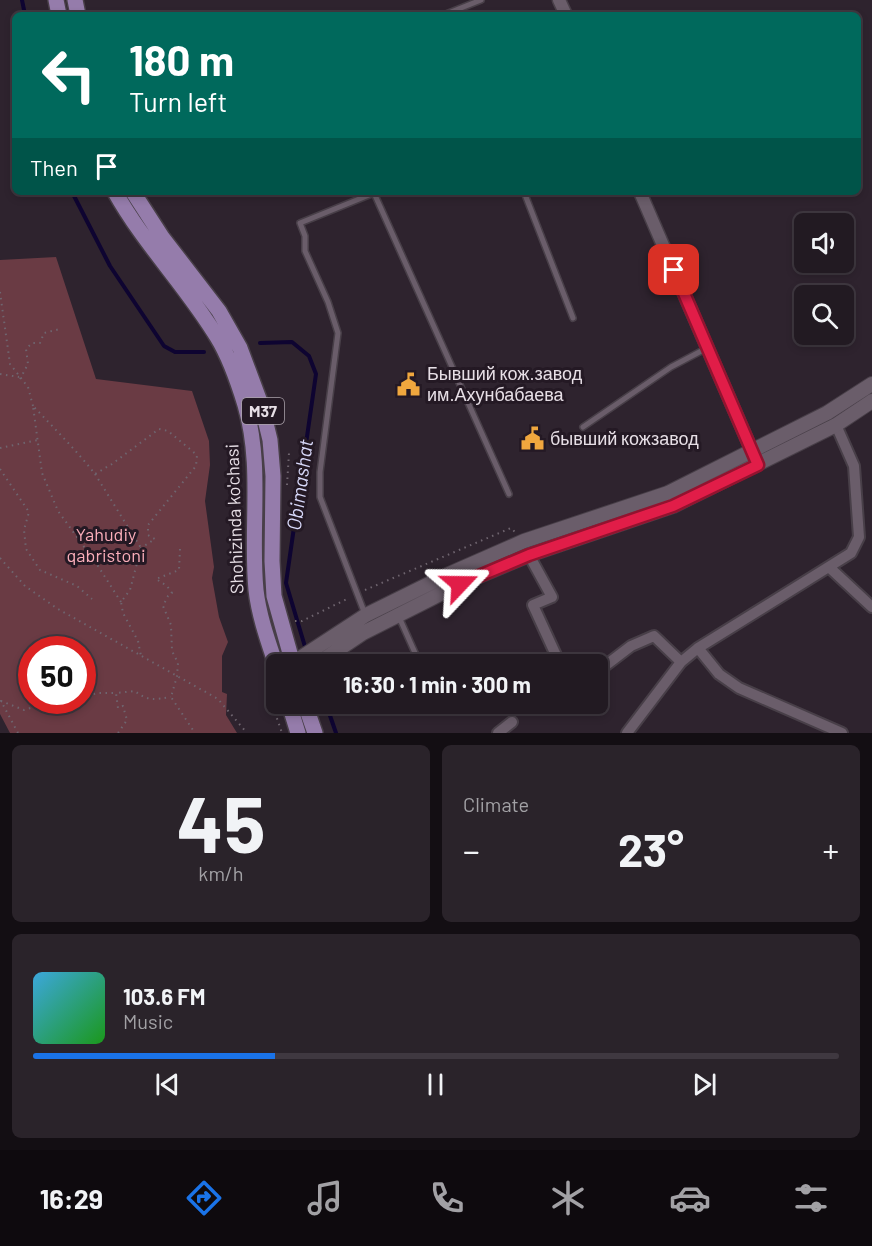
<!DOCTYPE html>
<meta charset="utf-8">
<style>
:root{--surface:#221a22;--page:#2a232a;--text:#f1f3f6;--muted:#a2a1a5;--line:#3f3840;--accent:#1a73e8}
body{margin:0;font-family:Barlow,sans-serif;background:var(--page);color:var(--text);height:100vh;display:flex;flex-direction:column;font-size:22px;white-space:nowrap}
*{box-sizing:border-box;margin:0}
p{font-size:20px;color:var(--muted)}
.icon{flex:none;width:33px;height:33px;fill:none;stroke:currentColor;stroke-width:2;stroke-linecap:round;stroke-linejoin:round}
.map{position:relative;height:733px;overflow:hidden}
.panel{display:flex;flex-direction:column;gap:12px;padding:12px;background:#130e13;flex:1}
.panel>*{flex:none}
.hud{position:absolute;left:12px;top:12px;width:849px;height:183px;border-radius:9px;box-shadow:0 3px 9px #0003,0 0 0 2px var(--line);background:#00695c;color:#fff;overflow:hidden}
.buttons{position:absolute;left:794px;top:213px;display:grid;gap:12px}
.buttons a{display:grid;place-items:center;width:60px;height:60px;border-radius:9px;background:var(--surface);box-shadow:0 3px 9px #0003,0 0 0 2px var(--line);font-size:30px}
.speed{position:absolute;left:18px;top:636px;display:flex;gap:12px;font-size:30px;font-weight:700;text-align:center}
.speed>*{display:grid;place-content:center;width:78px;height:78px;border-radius:50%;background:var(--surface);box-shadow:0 3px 9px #0003,0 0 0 2px var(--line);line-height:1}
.speed .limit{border:9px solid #d22;background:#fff;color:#111}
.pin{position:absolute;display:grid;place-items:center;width:51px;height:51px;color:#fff;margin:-26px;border-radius:12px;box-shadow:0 3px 9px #0006}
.me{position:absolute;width:66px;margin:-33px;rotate:67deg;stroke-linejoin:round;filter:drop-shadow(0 0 4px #0008)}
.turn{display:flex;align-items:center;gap:21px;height:126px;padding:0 18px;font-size:27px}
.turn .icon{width:78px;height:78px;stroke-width:2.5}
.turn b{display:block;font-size:42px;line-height:51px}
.then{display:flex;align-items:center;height:57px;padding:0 18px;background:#0003;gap:12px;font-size:22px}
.big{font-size:45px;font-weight:700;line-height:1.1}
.panel .tile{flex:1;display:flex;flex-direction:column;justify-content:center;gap:9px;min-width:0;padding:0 21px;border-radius:9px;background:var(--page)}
.panel .dial{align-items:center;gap:0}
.dial b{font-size:78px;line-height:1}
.song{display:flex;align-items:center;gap:18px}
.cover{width:72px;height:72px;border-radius:9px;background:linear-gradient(135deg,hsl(200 70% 55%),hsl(120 70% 35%))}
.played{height:6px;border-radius:3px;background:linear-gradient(90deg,var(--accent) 30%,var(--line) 30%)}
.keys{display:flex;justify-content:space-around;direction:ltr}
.heat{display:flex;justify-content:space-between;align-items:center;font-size:33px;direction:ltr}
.panel .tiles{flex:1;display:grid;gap:12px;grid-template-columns:1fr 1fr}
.tile:last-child{grid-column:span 2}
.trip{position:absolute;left:266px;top:654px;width:342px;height:60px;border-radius:9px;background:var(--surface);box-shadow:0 3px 9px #0003,0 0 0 2px var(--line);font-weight:700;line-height:60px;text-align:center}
.tabs{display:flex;height:96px;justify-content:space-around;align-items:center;background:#0e0a0e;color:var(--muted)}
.tabs .icon{width:42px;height:42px}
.tabs .on{color:var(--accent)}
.tabs b{font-size:27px;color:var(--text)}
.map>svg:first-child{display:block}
.green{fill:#6a3b44;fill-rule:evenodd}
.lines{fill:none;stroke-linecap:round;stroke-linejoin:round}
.stream{stroke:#0e0431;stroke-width:4}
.service-casing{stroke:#483f48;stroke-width:8}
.minor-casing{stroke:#483f48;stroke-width:14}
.tertiary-casing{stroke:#483f48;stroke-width:15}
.secondary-casing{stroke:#483f48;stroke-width:16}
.primary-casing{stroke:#483f48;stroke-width:18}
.path{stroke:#6f656f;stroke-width:2;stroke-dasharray:1.5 4.5;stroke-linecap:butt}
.service{stroke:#6a5d6a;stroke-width:5}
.minor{stroke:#6a5d6a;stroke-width:10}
.tertiary{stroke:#6a5d6a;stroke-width:12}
.secondary{stroke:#6a5d6a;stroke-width:14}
.primary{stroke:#957cab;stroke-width:15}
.route-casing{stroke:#92132f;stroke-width:15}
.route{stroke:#e11d48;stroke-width:10}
.labels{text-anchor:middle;stroke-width:6;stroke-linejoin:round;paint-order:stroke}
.shield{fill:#241924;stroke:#aca4ac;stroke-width:1.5}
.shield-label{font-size:16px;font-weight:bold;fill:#e7dfe6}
.poi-label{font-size:18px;fill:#e7dfe6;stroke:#241924;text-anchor:start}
.street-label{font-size:18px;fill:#e7dfe6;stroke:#241924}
.park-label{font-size:18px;fill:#fbaeba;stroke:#241924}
.water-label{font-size:20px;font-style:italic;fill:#d7d8f9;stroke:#241924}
</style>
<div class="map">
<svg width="872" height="733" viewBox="0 0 872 733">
<rect width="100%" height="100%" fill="#2e232e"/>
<path class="green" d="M56 257 96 379 192 391 209 441 210 465 205 501 214 567 212 578 219 617 228 642 222 656V692L227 694 226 715 237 733H10L0 714V260ZM32 650H82V700H32Z"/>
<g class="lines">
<path class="stream" d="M22 0 25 15
M72 192 110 266 164 346 175 352H204
M260 343 292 342 309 356 316 374 286 583 306 650
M326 704 336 733"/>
<defs>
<path id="service" d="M437 15 446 14 481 0
M524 192 573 318
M583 427 671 367 707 348
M365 614 320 497V472L338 333 328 302 305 251V236L300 223 374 193 509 494
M399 617 420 664"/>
<path id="minor" d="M529 555 552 597 533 605 560 664
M830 568 872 607
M698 648 719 674 739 688 842 733
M597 672 631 646 654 636 681 662
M498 733 512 722
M627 733 681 662 698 648 851 553 859 537 854 466 836 425"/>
<path id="tertiary" d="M559 0 566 15
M640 192 755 458"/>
<path id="secondary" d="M291 664 366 615 449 574 524 541 668 493 827 413 872 384
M317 664 363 633 460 584 529 555 673 506 836 425 872 401"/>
<path id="primary" d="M56 0 59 15
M75 0 78 15
M115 192C144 244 187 287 217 337 230 358 238 382 245 405 263 466 250 528 256 590 259 616 268 641 276 665
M133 192 162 237 219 311 240 348 262 407 270 440 273 476 272 561 274 596 293 664
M289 704 298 733
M305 704 315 733"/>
</defs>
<use href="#service" class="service-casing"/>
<use href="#minor" class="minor-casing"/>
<use href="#tertiary" class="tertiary-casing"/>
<use href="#secondary" class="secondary-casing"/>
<use href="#primary" class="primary-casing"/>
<path class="path" d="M0 292 10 364 28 387 33 406
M0 374 19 377
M20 379 28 364 26 349 32 343H40L44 333 60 329
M0 448 38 440
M0 469 29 512 24 530 26 549 40 570 77 586 92 599
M95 474 141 548
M287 485 289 453
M180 549 179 570 156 579 167 586 172 593 168 596 163 606 171 625 172 651 178 663 177 676 171 697 195 733
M0 558 25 586 58 609 218 699 247 733
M365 590 511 528 516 533
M121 602 98 566 58 511 42 473 33 406C54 428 76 450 95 474L112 464 159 429 168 431 197 455 196 466 148 525V535L155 539 141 548 130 590 121 602 123 613 138 641 141 656
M295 621H302L349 598
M82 697 98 693H115
M275 704H272L282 733
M18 733 1 701 24 710 37 706 41 702 55 700
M118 733 127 720 123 706 118 708 116 693 135 691C148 702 155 699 171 697"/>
<use href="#service" class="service"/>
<use href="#minor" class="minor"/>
<use href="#tertiary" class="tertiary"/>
<use href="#secondary" class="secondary"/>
<use href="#primary" class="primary"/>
</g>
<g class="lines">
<defs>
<path id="route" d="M460 584 529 555 673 506 758 465 674 270"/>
</defs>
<use href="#route" class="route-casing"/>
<use href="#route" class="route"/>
</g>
<defs>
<symbol id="civic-bare" viewBox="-9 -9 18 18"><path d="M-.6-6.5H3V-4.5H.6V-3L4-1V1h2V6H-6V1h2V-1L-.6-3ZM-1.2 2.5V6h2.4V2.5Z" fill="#f0a73e" stroke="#241924" stroke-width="2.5" paint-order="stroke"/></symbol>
</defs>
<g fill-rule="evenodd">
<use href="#civic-bare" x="392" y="368" width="33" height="33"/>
<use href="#civic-bare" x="516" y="422" width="33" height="33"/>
</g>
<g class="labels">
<rect class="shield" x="242" y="398" width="42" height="26" rx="4.5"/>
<g class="shield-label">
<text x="263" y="417">M37</text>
</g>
<g class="poi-label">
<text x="427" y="380">Бывший кож.завод<tspan x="427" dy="21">им.Ахунбабаева</tspan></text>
<text x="550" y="445">бывший кожзавод</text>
</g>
<g class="street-label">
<text transform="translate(235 519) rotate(-92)" y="6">Shohizinda ko'chasi</text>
</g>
<g class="park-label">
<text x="106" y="541">Yahudiy<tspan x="106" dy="21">qabristoni</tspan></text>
</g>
<g class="water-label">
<text transform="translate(300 485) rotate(-82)" y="7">Obimashat</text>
</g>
</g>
</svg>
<div class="buttons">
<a><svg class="icon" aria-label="sound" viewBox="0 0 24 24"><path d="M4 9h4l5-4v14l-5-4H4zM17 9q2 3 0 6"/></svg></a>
<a><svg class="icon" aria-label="search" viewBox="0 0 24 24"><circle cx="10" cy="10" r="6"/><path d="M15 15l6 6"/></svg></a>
</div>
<div class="speed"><div class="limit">50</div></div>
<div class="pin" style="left:674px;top:270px;background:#d93025"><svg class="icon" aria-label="arrive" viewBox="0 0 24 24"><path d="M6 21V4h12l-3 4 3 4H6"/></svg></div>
<svg class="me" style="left:460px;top:584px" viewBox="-20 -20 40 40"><path d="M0-17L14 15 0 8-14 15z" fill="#e11d48" stroke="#fff" stroke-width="4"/></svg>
<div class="trip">16:30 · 1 min · 300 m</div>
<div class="hud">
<div class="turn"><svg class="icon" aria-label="left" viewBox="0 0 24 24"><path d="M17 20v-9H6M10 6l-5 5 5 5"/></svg><div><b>180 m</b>Turn left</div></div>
<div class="then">Then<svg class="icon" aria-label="arrive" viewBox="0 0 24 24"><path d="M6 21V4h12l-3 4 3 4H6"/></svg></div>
</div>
</div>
<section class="panel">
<div class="tiles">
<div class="tile dial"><b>45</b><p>km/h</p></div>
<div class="tile"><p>Climate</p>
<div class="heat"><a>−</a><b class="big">23°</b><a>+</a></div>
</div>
<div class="tile">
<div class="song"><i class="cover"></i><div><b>103.6 FM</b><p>Music</p></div></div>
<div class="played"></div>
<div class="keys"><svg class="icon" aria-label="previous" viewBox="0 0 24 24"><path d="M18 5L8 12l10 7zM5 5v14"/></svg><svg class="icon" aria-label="pause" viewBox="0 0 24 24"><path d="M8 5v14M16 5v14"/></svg><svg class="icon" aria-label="next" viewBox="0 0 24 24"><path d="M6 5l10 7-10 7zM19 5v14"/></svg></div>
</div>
</div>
</section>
<nav class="tabs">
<b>16:29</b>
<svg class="icon on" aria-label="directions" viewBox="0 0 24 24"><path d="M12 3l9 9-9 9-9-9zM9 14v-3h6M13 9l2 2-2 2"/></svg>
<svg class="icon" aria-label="music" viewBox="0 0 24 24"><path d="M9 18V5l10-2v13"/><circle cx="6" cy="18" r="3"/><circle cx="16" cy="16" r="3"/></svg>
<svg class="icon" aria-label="phone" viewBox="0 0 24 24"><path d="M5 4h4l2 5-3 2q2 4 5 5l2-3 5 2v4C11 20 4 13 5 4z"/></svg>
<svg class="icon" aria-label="climate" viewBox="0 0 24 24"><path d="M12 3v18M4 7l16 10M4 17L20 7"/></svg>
<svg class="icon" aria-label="car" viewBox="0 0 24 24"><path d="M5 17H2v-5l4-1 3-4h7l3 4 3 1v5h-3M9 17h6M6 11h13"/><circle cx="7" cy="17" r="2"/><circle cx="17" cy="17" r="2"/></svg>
<svg class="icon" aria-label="filters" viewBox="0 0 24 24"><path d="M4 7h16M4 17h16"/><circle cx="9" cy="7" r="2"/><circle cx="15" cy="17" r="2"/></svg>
</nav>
